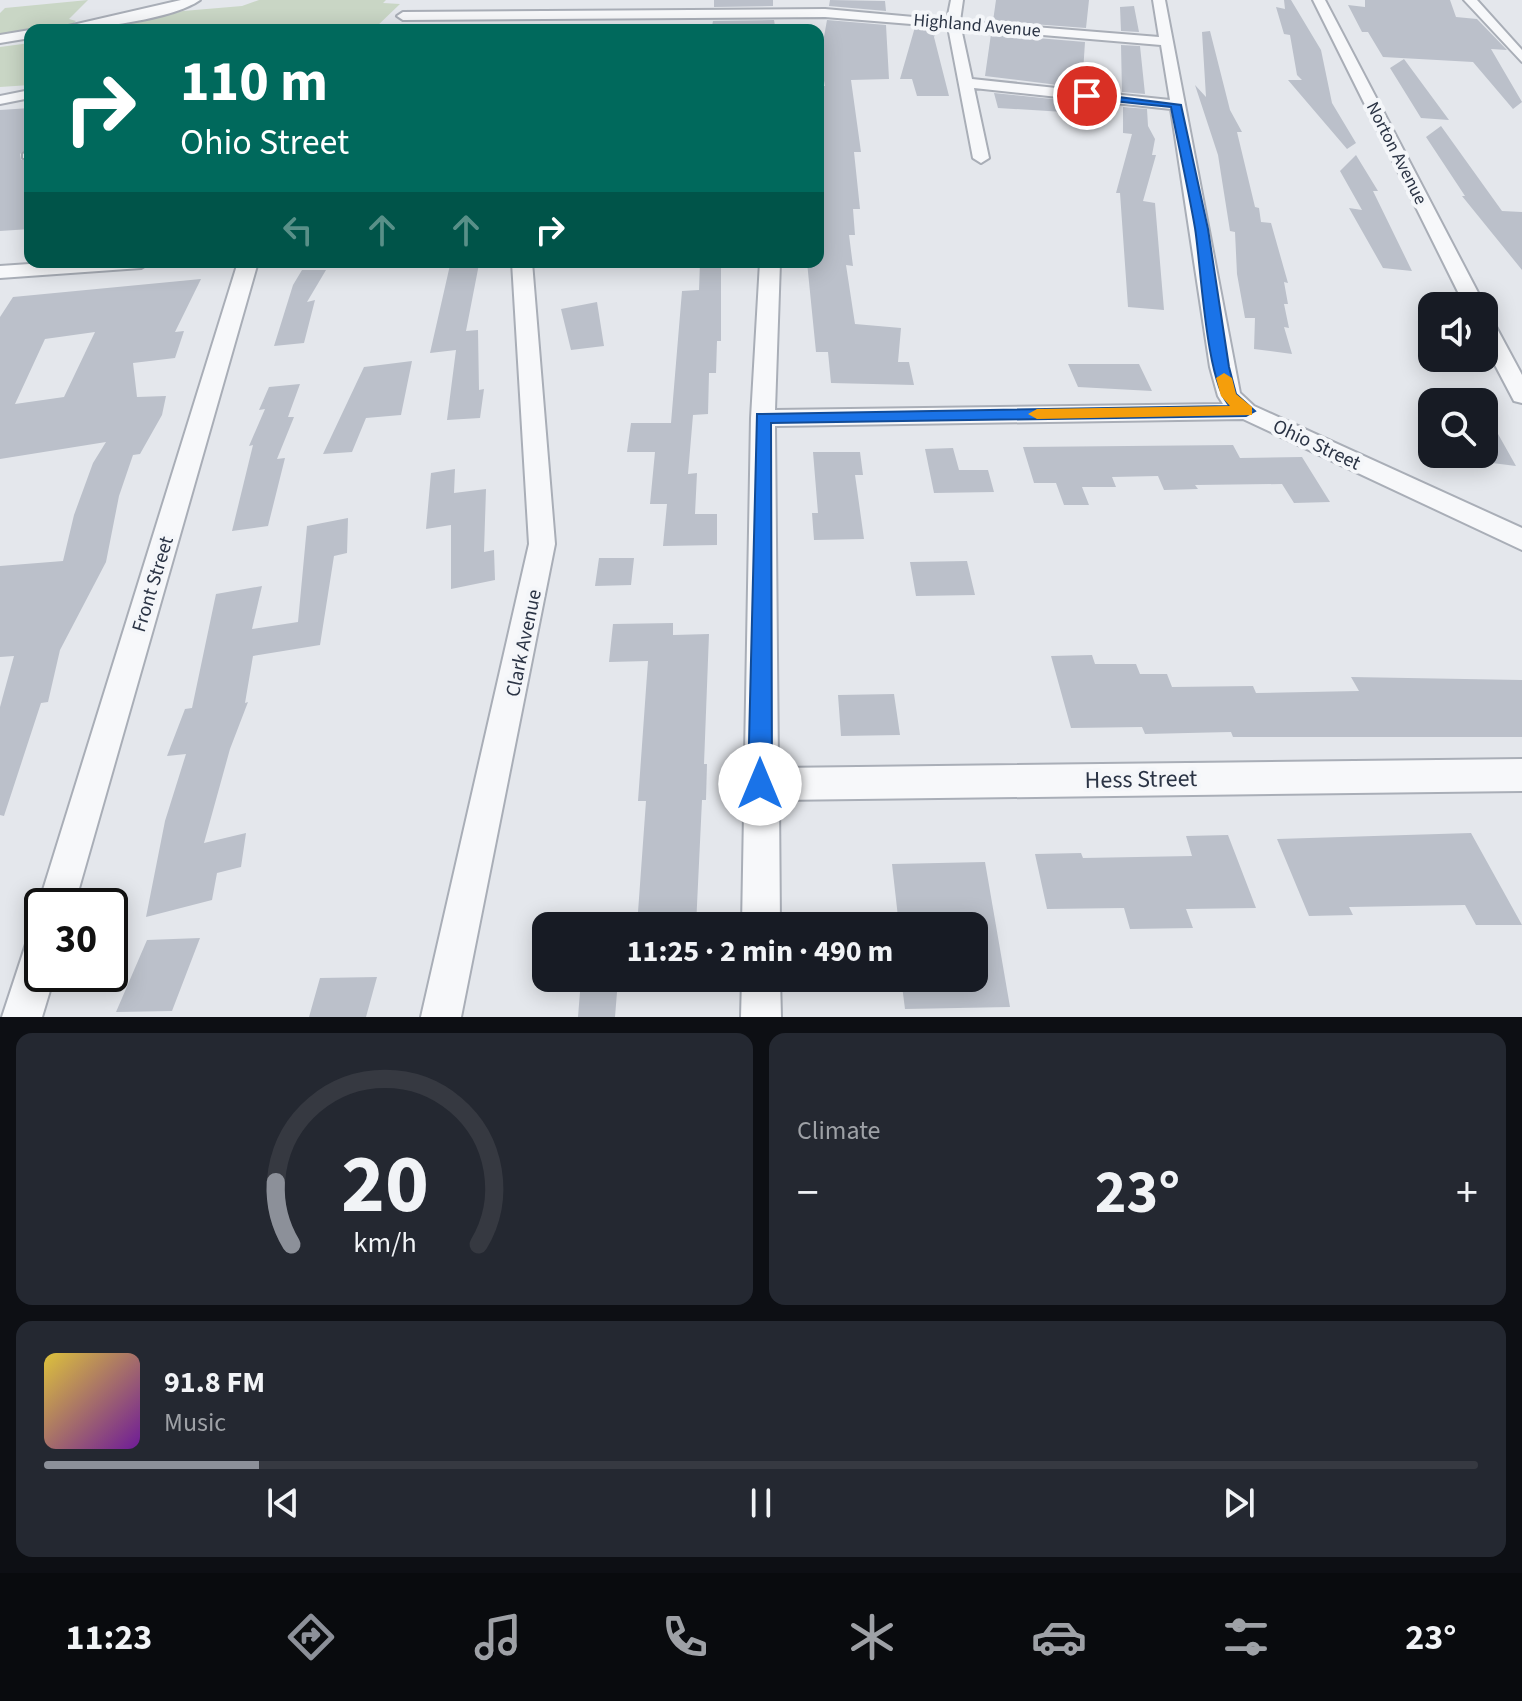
<!DOCTYPE html>
<meta charset="utf-8">
<style>
:root{--surface:#171b24;--page:#242831;--text:#f1f3f6;--muted:#9ea1a6;--line:#363941;--accent:#8c9099}
body{margin:0;font-family:"Source Sans 3",sans-serif;background:var(--page);color:var(--text);height:100vh;display:flex;flex-direction:column;font-size:30px;white-space:nowrap}
*{box-sizing:border-box;margin:0}
p{font-size:26px;color:var(--muted)}
.icon{flex:none;width:44px;height:44px;fill:none;stroke:currentColor;stroke-width:2;stroke-linecap:round;stroke-linejoin:round}
.map{position:relative;height:1017px;overflow:hidden}
.panel{display:flex;flex-direction:column;gap:16px;padding:16px;background:#0d0f14;flex:1}
.panel>*{flex:none}
.top-card{position:absolute;left:24px;top:24px;width:800px;height:244px;border-radius:16px;box-shadow:0 4px 20px #0003;background:#00695c;color:#fff;overflow:hidden}
.buttons{position:absolute;left:1418px;top:292px;display:grid;gap:16px}
.buttons a{display:grid;place-items:center;width:80px;height:80px;border-radius:16px;background:var(--surface);box-shadow:0 4px 20px #0003;font-size:40px}
.speed{position:absolute;left:24px;top:888px;display:flex;gap:16px;font-size:40px;font-weight:700;text-align:center}
.speed>*{display:grid;place-content:center;width:104px;height:104px;border-radius:50%;background:var(--surface);box-shadow:0 4px 20px #0003;line-height:1}
.speed .limit{border:4px solid #111;border-radius:12px;background:#fff;color:#111}
.pin{position:absolute;display:grid;place-items:center;width:68px;height:68px;color:#fff;margin:-34px;border:4px solid #fff;border-radius:50%;box-shadow:0 2px 8px #0007}
.me{position:absolute;width:88px;margin:-44px;rotate:0deg;stroke-linejoin:round;filter:drop-shadow(0 0 6px #0008)}
.turn{display:flex;align-items:center;gap:28px;height:168px;padding:0 24px;font-size:36px}
.turn .icon{width:104px;height:104px;stroke-width:2.5}
.turn b{display:block;font-size:56px;line-height:68px}
.lanes{display:flex;align-items:center;height:76px;padding:0 24px;background:#0003;justify-content:center;gap:40px;direction:ltr}
.lanes .off{opacity:.35}
.big{font-size:60px;font-weight:700;line-height:1.1}
.panel .widget{flex:1;display:flex;flex-direction:column;justify-content:center;gap:12px;min-width:0;padding:0 28px;border-radius:16px;background:var(--page)}
.panel .dial{align-items:center;gap:0}
.dial svg{height:208px;overflow:visible;fill:none;stroke:var(--line);stroke-width:7;stroke-linecap:round;text-anchor:middle}
.dial text{fill:var(--text);stroke:none}
.song{display:flex;align-items:center;gap:24px}
.cover{width:96px;height:96px;border-radius:12px;background:linear-gradient(135deg,hsl(50 70% 55%),hsl(280 70% 35%))}
.played{height:8px;border-radius:4px;background:linear-gradient(90deg,var(--accent) 15%,var(--line) 15%)}
.keys{display:flex;justify-content:space-around;direction:ltr}
.heat{display:flex;justify-content:space-between;align-items:center;font-size:44px;direction:ltr}
.panel .tiles{flex:1;display:grid;gap:16px;grid-template-columns:1fr 1fr}
.widget:last-child{grid-column:span 2}
.trip{position:absolute;left:532px;top:912px;width:456px;height:80px;border-radius:16px;background:var(--surface);box-shadow:0 4px 20px #0003;font-weight:700;line-height:80px;text-align:center}
.tab-bar{display:flex;height:128px;justify-content:space-around;align-items:center;background:#090b0e;color:var(--muted)}
.tab-bar .icon{width:56px;height:56px}
.tab-bar .selected{color:var(--accent)}
.tab-bar b{font-size:36px;color:var(--text)}
.map>svg:first-child{display:block}
.green{fill:#c9d6c5}
.building{fill:#bbc0ca;fill-rule:evenodd}
.lines{fill:none;stroke-linecap:round;stroke-linejoin:round}
.service-casing{stroke:#a9aeb7;stroke-width:4}
.minor-casing{stroke:#a9aeb7;stroke-width:4}
.service{fill:#f7f8fa;fill-rule:evenodd}
.minor{fill:#f7f8fa;fill-rule:evenodd}
.route{fill:#1a73e8;stroke:#114b97;stroke-width:2}
.slow{fill:#f59e0b}
.labels{text-anchor:middle;stroke-width:8;stroke-linejoin:round;paint-order:stroke}
.far-street-label{font-size:18px;fill:#2b3445;stroke:#f4f6f9}
.street-label{font-size:20px;fill:#2b3445;stroke:#f4f6f9}
.near-street-label{font-size:24px;fill:#2b3445;stroke:#f4f6f9}
</style>
<div class="map">
<svg width="1522" height="1017" viewBox="0 0 1522 1017">
<rect width="100%" height="100%" fill="#e4e7ec"/>
<path class="green" d="M88 0 69 19 76 21 72 25 0 34V13L5 8Z
M259 0H386L383 3 400 4 375 28 358 30H99L183 11 242 6Z
M30 43V85L0 87V47Z"/>
<path class="building" d="M714 0H773V6L714 7Z
M830 0 885 1 886 11 829 6Z
M996 0H1089L1086 28 993 21Z
M1284 0H1291L1321 50 1332 103 1356 143 1347 149 1288 80H1302L1297 75 1290 35 1284 34 1276 7 1285 9Z
M1365 0H1450L1456 17 1477 19 1507 50 1491 49 1522 102 1513 109 1473 62 1383 57 1368 32H1362L1348 5 1365 7Z
M1134 6 1139 32 1121 31 1120 7Z
M774 20 775 26H712L713 21Z
M827 20 886 25 889 79 851 80 861 152H854L860 209H853L855 235H849L853 266 846 265 855 324 901 328 898 362H909L914 385 831 383 828 352H816L807 262H818V86H825L820 59Z
M915 27 937 29 934 37 949 96H917L912 79H900Z
M1210 31 1230 110 1242 132H1237L1255 207 1259 208 1261 222 1271 223 1288 283 1284 282 1288 304H1284L1289 328 1284 327 1292 354 1254 349 1255 318H1245L1237 274 1235 232 1230 231 1218 155 1195 85 1206 97 1202 32Z
M991 34 1085 42 1082 88 985 76Z
M1121 45 1140 46 1145 94 1122 92Z
M1404 59 1449 120 1421 118 1390 68Z
M994 93 1081 102 1080 113 998 108Z
M1123 107 1147 109 1148 126 1155 139 1152 155H1156L1143 201 1155 203 1164 310 1128 307 1120 193H1116L1132 134 1123 133Z
M30 108V146L20 154 21 160H30V229L0 231V110Z
M1441 126 1502 211 1522 212V270L1462 196H1465L1426 137Z
M1356 155 1378 191H1373L1412 271 1383 268 1349 208 1362 210 1340 171Z
M700 262H721V341H717L716 373H709L708 414 693 415 688 474 697 473 695 514H717V545L663 546 667 504H650L655 452H627L631 423H671L682 291 699 290Z
M479 264 466 331 478 330 479 390 484 389 480 418 447 420 456 350 430 353 450 265Z
M302 270H326L307 302 315 300 304 343 274 346 293 285Z
M201 279 175 332 184 331 175 358 133 363 137 397 166 396 162 415 140 454 133 455 119 496 106 562 60 650 48 702 41 703 4 816 0 815V707L14 656 0 657V566L63 561 74 515 93 463 106 442 0 459V317L13 297ZM95 332 64 397 15 404 45 339Z
M597 302 604 346 571 350 561 309Z
M412 361 401 415 366 418 352 452 323 454 364 367Z
M1068 364H1139L1152 391 1078 387Z
M300 384 288 417H294L277 459 285 458 268 526 232 531 253 445 249 446 265 409 259 410 269 387Z
M1484 409 1516 466 1484 462Z
M1233 445 1240 458 1302 457 1330 502 1294 503 1282 484 1195 485 1198 489 1164 490 1158 476 1112 477 1116 487H1082L1089 505H1064L1056 483H1034L1023 447Z
M953 448 959 470H988L994 492 934 493 925 449Z
M813 452H860L863 475H855L864 539 814 540 812 513H818Z
M455 469 454 493 486 489 484 552 494 550 495 580 451 589V525L426 529 431 473Z
M348 518 347 553 334 556 320 645 253 656 245 703 248 702 230 749 204 843 246 833 241 867 217 873 212 900 146 917 165 821 186 754 167 756 185 709 192 708 216 594 262 586 252 629 298 622 307 526Z
M599 558H634L631 585 595 586Z
M967 561 975 595 916 596 910 562Z
M673 623V635L709 634 704 764H707L706 800H702L696 926H637L646 801H638L648 661 609 662 613 624Z
M1092 655 1095 664H1136L1140 674H1167L1172 687 1253 686 1256 693 1359 691 1351 677 1522 680V737H1233L1231 732 1145 734 1142 727 1071 728 1051 656Z
M894 694 900 735 841 736 838 695Z
M1471 833 1522 925H1476L1465 905 1349 907 1353 915 1309 916 1277 839Z
M1228 835 1256 908 1186 909 1193 928 1130 929 1124 908 1047 909 1035 854 1081 853 1083 858 1192 856 1186 836Z
M985 862 1010 1007 905 1009 901 978H974V926H899L892 864Z
M200 938 172 1011 116 1012 147 940Z
M377 977 366 1017H309L320 978Z
M580 992H617L615 1017H578Z"/>
<g class="lines">
<defs>
<path id="service" d="M30 149V157L23 158V154Z"/>
<path id="minor" d="M181 0H200C172 20 86 30 51 30Z
M951 0H963L960 21 1159 37 1153 0H1165L1240 393 1254 406 1522 528V550L1243 419 775 426 778 768 1522 759V791L779 800 780 926H742L751 418 760 262H780L775 410 1223 404 1218 396 1210 367 1171 109 974 88 989 158 981 163 973 158 948 27 825 17 403 20 397 16 403 12 825 9 947 20ZM961 28 1161 45 1170 100 972 79Z
M1313 0H1325L1485 306 1484 308 1465 306Z
M1464 0H1477L1522 50V62Z
M30 30V38L0 43V35Z
M30 90V98L0 104V96Z
M59 262H151L141 268 0 278V266Z
M238 262H258L74 906H42V917L38 906Z
M512 262H532L555 544 461 1017H421L529 544Z
M1484 317 1494 323 1522 375V403L1514 401 1484 344Z
M42 933V974H55L42 1017H2L28 938Z
M742 978H780L781 1017H741Z"/>
</defs>
<use href="#service" class="service-casing"/>
<use href="#minor" class="minor-casing"/>
<use href="#service" class="service"/>
<use href="#minor" class="minor"/>
</g>
<path class="route" d="M1087 93 1181 105 1208 229 1229 367 1236 394 1255 411 1246 416 771 423 772 784 769 792 760 795 752 792 748 784 757 414 1230 406C1206 385 1201 265 1195 228 1188 188 1179 148 1171 107L1083 98Z"/>
<path class="slow" d="M1224 373 1232 378 1236 394 1252 407V415L1037 419 1028 414 1037 409 1230 406 1221 396 1216 378Z"/>
<g class="labels">
<g class="far-street-label">
<text transform="translate(977 25) rotate(5)" y="6">Highland Avenue</text>
<text transform="translate(1397 153) rotate(63)" y="6">Norton Avenue</text>
</g>
<g class="street-label">
<text transform="translate(1317 444) rotate(25)" y="7">Ohio Street</text>
<text transform="translate(152 584) rotate(-73)" y="7">Front Street</text>
<text transform="translate(523 643) rotate(-78)" y="7">Clark Avenue</text>
</g>
<g class="near-street-label">
<text transform="translate(1141 779) rotate(-1)" y="8">Hess Street</text>
</g>
</g>
</svg>
<div class="buttons">
<a><svg class="icon" aria-label="sound" viewBox="0 0 24 24"><path d="M4 9h4l5-4v14l-5-4H4zM17 9q2 3 0 6"/></svg></a>
<a><svg class="icon" aria-label="search" viewBox="0 0 24 24"><circle cx="10" cy="10" r="6"/><path d="M15 15l6 6"/></svg></a>
</div>
<div class="speed"><div class="limit">30</div></div>
<div class="pin" style="left:1087px;top:96px;background:#d93025"><svg class="icon" aria-label="arrive" viewBox="0 0 24 24"><path d="M6 21V4h12l-3 4 3 4H6"/></svg></div>
<svg class="me" style="left:760px;top:784px" viewBox="-20 -20 40 40"><circle r="19" fill="#fff"/><path d="M0-13L10 11 0 6-10 11z" fill="#1a73e8"/></svg>
<div class="trip">11:25 · 2 min · 490 m</div>
<div class="top-card">
<div class="turn"><svg class="icon" aria-label="right" viewBox="0 0 24 24"><path d="M7 20v-9h11M14 6l5 5-5 5"/></svg><div><b>110 m</b>Ohio Street</div></div>
<div class="lanes"><svg class="icon off" aria-label="left" viewBox="0 0 24 24"><path d="M17 20v-9H6M10 6l-5 5 5 5"/></svg><svg class="icon off" aria-label="ahead" viewBox="0 0 24 24"><path d="M12 20V5M6 11l6-6 6 6"/></svg><svg class="icon off" aria-label="ahead" viewBox="0 0 24 24"><path d="M12 20V5M6 11l6-6 6 6"/></svg><svg class="icon" aria-label="right" viewBox="0 0 24 24"><path d="M7 20v-9h11M14 6l5 5-5 5"/></svg></div>
</div>
</div>
<section class="panel">
<div class="tiles">
<div class="widget dial"><svg viewBox="0 0 100 80">
<path d="M14 69A42 42 0 1 1 86 69"/>
<path d="M14 69A42 42 0 0 1 8 45" stroke="#8c9099"/>
<text x="50" y="56" font-size="32" font-weight="700">20</text>
<text x="50" y="72" font-size="11">km/h</text>
</svg></div>
<div class="widget"><p>Climate</p>
<div class="heat"><a>−</a><b class="big">23°</b><a>+</a></div>
</div>
<div class="widget">
<div class="song"><i class="cover"></i><div><b>91.8 FM</b><p>Music</p></div></div>
<div class="played"></div>
<div class="keys"><svg class="icon" aria-label="previous" viewBox="0 0 24 24"><path d="M18 5L8 12l10 7zM5 5v14"/></svg><svg class="icon" aria-label="pause" viewBox="0 0 24 24"><path d="M8 5v14M16 5v14"/></svg><svg class="icon" aria-label="next" viewBox="0 0 24 24"><path d="M6 5l10 7-10 7zM19 5v14"/></svg></div>
</div>
</div>
</section>
<nav class="tab-bar">
<b>11:23</b>
<svg class="icon selected" aria-label="directions" viewBox="0 0 24 24"><path d="M12 3l9 9-9 9-9-9zM9 14v-3h6M13 9l2 2-2 2"/></svg>
<svg class="icon" aria-label="music" viewBox="0 0 24 24"><path d="M9 18V5l10-2v13"/><circle cx="6" cy="18" r="3"/><circle cx="16" cy="16" r="3"/></svg>
<svg class="icon" aria-label="phone" viewBox="0 0 24 24"><path d="M5 4h4l2 5-3 2q2 4 5 5l2-3 5 2v4C11 20 4 13 5 4z"/></svg>
<svg class="icon" aria-label="climate" viewBox="0 0 24 24"><path d="M12 3v18M4 7l16 10M4 17L20 7"/></svg>
<svg class="icon" aria-label="car" viewBox="0 0 24 24"><path d="M5 17H2v-5l4-1 3-4h7l3 4 3 1v5h-3M9 17h6M6 11h13"/><circle cx="7" cy="17" r="2"/><circle cx="17" cy="17" r="2"/></svg>
<svg class="icon" aria-label="filters" viewBox="0 0 24 24"><path d="M4 7h16M4 17h16"/><circle cx="9" cy="7" r="2"/><circle cx="15" cy="17" r="2"/></svg>
<b>23°</b>
</nav>
